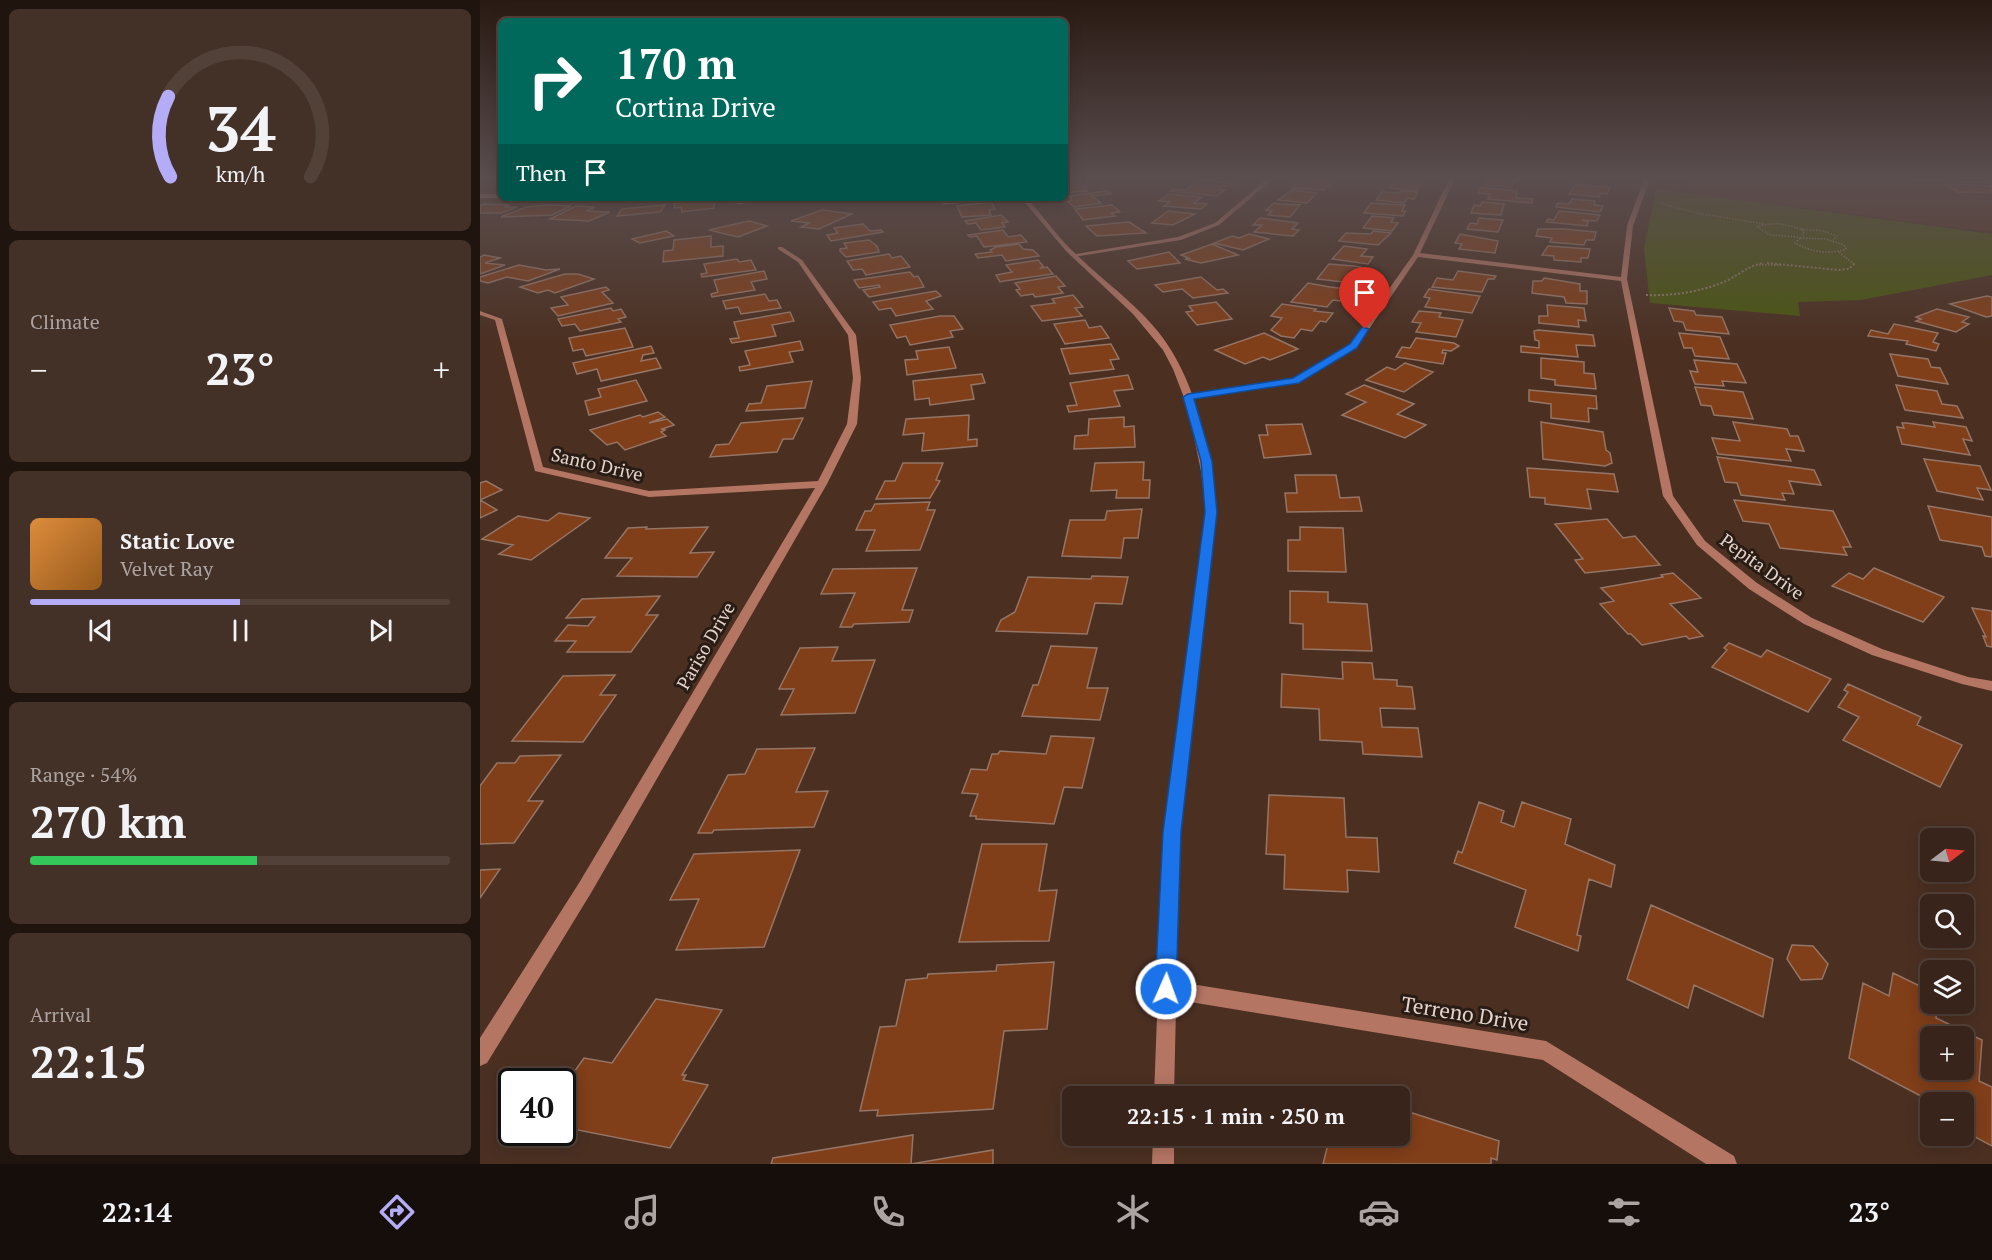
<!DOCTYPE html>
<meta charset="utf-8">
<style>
:root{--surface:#38241a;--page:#433027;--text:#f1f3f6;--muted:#aba4a2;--line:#524139;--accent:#b5acf8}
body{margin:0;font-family:"PT Serif",serif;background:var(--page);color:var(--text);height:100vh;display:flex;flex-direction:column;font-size:22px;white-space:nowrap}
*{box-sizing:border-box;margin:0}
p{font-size:20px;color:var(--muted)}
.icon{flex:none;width:33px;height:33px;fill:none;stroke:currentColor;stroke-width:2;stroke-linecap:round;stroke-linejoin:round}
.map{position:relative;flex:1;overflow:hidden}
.panel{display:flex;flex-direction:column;gap:9px;padding:9px;background:#1f140e;width:480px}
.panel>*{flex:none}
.top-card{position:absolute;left:18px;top:18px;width:570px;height:183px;border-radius:9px;box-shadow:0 3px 15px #0003,0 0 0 2px var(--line);background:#00695c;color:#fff;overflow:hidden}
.needle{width:39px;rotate:74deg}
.tools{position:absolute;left:1440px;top:828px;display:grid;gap:12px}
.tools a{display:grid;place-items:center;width:54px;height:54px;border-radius:9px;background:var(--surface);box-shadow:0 3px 15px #0003,0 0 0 2px var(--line);font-size:30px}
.speed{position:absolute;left:18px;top:1068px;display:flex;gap:12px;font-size:30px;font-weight:700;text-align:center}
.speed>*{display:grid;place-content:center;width:78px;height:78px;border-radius:50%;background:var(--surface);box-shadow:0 3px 15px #0003,0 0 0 2px var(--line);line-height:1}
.speed .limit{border:3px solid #111;border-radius:9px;background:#fff;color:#111}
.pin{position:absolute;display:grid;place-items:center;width:51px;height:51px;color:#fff;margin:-62px -26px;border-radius:50% 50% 50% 0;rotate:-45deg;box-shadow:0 0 6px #0007}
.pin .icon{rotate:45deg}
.me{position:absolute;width:66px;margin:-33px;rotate:2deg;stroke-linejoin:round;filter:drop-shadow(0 0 4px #0008)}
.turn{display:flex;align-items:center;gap:21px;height:126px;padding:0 18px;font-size:27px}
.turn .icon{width:78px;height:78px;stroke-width:2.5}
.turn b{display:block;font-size:42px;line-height:51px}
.then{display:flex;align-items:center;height:57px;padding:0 18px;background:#0003;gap:12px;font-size:22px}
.big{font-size:45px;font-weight:600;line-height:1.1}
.panel .widget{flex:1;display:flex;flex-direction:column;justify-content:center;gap:9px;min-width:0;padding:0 21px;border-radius:9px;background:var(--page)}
.panel .dial{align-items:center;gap:0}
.dial svg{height:156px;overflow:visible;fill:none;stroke:var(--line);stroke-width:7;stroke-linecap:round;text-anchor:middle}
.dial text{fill:var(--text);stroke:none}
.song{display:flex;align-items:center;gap:18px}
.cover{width:72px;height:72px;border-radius:9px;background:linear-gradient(135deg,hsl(30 70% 55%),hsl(30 70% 35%))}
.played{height:6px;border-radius:3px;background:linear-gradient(90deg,var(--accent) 50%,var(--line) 50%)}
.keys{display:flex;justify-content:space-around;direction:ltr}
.heat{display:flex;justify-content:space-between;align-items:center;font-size:33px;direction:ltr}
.charge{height:9px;border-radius:4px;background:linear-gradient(90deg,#34c759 54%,var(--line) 0)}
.trip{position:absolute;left:582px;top:1086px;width:348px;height:60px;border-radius:9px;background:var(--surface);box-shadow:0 3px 15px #0003,0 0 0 2px var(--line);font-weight:600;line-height:60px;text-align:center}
.tabs{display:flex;height:96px;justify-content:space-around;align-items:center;background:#160e0a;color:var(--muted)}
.tabs .icon{width:42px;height:42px}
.tabs .current{color:var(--accent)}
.tabs b{font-size:27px;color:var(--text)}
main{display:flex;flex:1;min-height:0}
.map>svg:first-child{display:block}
.built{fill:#583726}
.green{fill:#4a5611}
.building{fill:#803e19;stroke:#957566;stroke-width:1.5;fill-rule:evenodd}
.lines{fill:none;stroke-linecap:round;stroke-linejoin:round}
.path-far1{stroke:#90796e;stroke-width:1.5;stroke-dasharray:1.5 1.5;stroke-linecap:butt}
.path{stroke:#90796e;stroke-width:2;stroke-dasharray:2 2;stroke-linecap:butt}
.minor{fill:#b47563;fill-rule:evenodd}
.tertiary{fill:#b47563;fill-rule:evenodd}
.route{fill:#1a73e8;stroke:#114b97;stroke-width:1.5}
.labels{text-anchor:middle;stroke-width:6;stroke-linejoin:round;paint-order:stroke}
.street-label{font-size:18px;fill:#e5d4cb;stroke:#281c15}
.near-street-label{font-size:21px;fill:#e5d4cb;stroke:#281c15}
</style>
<main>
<section class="panel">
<div class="widget dial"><svg viewBox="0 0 100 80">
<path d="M14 69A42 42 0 1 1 86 69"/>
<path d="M14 69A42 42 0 0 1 13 28" stroke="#b5acf8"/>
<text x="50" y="56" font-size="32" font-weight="700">34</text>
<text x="50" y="72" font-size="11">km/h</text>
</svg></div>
<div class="widget"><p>Climate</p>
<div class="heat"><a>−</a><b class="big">23°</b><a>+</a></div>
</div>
<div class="widget">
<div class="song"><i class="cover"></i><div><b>Static Love</b><p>Velvet Ray</p></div></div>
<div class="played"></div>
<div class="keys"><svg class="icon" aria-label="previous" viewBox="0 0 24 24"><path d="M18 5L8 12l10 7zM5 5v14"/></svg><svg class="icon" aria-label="pause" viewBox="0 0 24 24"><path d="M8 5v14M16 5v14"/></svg><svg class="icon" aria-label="next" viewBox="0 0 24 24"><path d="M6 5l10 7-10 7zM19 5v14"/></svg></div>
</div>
<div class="widget"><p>Range · 54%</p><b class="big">270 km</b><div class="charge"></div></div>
<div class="widget"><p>Arrival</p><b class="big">22:15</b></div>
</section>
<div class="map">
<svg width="1512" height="1164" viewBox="0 0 1512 1164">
<rect width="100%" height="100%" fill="#4b3022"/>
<path class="built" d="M1203 179H1512V232L1228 196 1208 191Z"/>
<path class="green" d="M1176 189 1512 234V275L1381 300 1318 302 1320 316 1170 303 1164 248Z"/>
<path class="building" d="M826 179H845L855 180 844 190 812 188 818 181Z
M916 179 937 180 935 184 940 186 936 191 910 188Z
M1011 179H1042L1034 181 1032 187 1004 185 1005 180Z
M1435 179H1512V183L1436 180Z
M719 180 754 183 750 186H743L739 189 745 190 737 196 690 191 694 189 706 190Z
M601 181 607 191 585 193V183Z
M1095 184 1114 186 1130 187 1127 194 1121 193 1119 197 1089 194Z
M1465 184 1512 186V193L1478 192Z
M1000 187 1037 191 1036 198 1053 199 1052 203 1008 199 1010 194 998 193Z
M812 190 837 193 827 203 798 200Z
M627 191 631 194 612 196 621 203 594 207 588 202 592 200 589 196Z
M921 191 938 192 934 199 927 198 924 203 896 200 902 192 919 193Z
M689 194 722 197 714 203 727 204 721 209 684 206 690 202 679 201Z
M296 198 279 202 275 200 260 204 245 199Z
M468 198H500V200L464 204 463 201 468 200Z
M235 199 234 208 202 212 201 207 194 208V203Z
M1092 199 1115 201 1114 205 1123 206 1120 212 1076 207 1078 203 1089 204Z
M511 202 515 209 509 210 511 215 482 217 477 206Z
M1002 202 1024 204 1021 215 991 213 994 205 1000 206Z
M794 203 800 204 820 205 810 217 788 215 792 211 786 210Z
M891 203 925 205 922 211H926L923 216 884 213Z
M4 204 29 205 24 207H37L21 213H0V205Z
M67 205 91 206 72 215 21 217 46 207Z
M185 205 180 212 137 216 142 209Z
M632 205 640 212 631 213 635 216 603 220 595 209Z
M96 206 115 207 106 211 130 212 109 221 70 219Z
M342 210 372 214 339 229 321 227 329 223 311 221Z
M688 211 715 214 693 225 672 223Z
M1079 211 1100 213 1120 215 1117 221 1102 220 1108 222 1107 226 1066 222 1068 219 1074 220Z
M521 215 528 222 522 223 525 227 501 230 496 223 488 224 485 221Z
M892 216 914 218 911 222 918 223 912 231 883 228Z
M780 218 818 223 812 229 819 230 813 236 774 232 782 225H773Z
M999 218 1023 220 1018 232 987 229 990 223 997 224Z
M269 221 287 226 258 237 229 230Z
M649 222 666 233 617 236 606 226Z
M383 224 390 231 401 230 403 232 351 241 347 235 358 233 354 228Z
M1058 229H1084L1116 232 1114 240H1106L1104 245 1070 242 1072 238 1056 236Z
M523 230 528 237 541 235 547 242 504 247 497 236 490 237 488 235Z
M186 231 194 236 160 243 152 239Z
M893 231 911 233 898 245 859 241 866 233 891 234Z
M769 234 789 239 763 250 734 243 752 236 759 238Z
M980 234 1018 241 1015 253 979 249 982 244 975 243Z
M231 236V247L243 246V256L183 262 184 251 193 250 194 240Z
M389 240 397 246 399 252 366 257 360 251V249L367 248 364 243Z
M539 244 543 249 553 250 559 256 526 261 522 255 498 258 495 254 512 252 510 250 516 247Z
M732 244 758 255 721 263 705 259 709 258 701 255Z
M864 246 887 249 881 256 893 257 888 264 852 259Z
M1068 246 1110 249 1108 258H1101V262L1074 260V256L1062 255Z
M689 252 700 263 657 269 648 261Z
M409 254 412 258 421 256 430 267 386 275 382 269 373 270 367 261Z
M4 255 20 258 5 263 25 265 0 274V257Z
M257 259 259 262 271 260 276 270 222 277 221 274 227 273 224 264Z
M558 260 563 266 561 268 567 267 573 274 524 281 520 282 516 275 532 272 526 265Z
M849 264 874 266 881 267 874 278 866 277 863 282 837 279Z
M39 265 66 270 80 269 48 281 27 277 8 283 0 281V277Z
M284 271 287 279 271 282 275 290 232 297 231 294 238 292 234 280Z
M978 271 1016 276 1014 279H1008L1002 292 952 287 957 278 973 280Z
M430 272 434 277 438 276 444 287 389 297 383 290 400 287 399 285 379 288 374 280Z
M85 274H98L114 279 75 293 68 290 58 293 40 287Z
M576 276 585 286 578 287 583 293 555 297 553 294 541 296 536 290 540 289 535 283Z
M721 277 737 290 743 289 748 293 713 298 702 289 683 292 675 285Z
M1064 278 1100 284V291H1107V304L1086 303 1084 297 1052 293 1053 281H1062Z
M828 283 850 287 869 289 860 301 853 300 847 307 811 302Z
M126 287 129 290 122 292 133 303 78 316 71 308 88 305 81 297Z
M949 289 962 291 1000 296 992 313 945 307 950 298 944 297Z
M456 291 461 296 446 301 453 309 416 316 411 308 399 310 393 302Z
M285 294 289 301 297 300 301 308 261 314 258 307 246 309 243 301Z
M593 295 603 307 595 308 602 316 562 321 551 306 575 303 572 299Z
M1507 296 1512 297V316L1506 317 1470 304Z
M736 302 752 319 717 325 706 312 713 311 709 306Z
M802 304 836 309 834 311 853 313 846 322 840 321 832 331 821 329 814 338 801 336 791 330 802 318 791 316Z
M1067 305 1104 308 1106 321 1098 320 1099 327 1059 323V316H1068Z
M131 308 133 311 141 309 146 317 138 319 141 322 100 331 95 324 82 326 78 319Z
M1189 308 1214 311 1216 315 1242 317 1249 334 1206 330 1203 322 1194 321Z
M1457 309 1489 317 1482 322 1489 324 1476 332 1436 321 1441 319 1436 317Z
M939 311 961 313 959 317 983 320 976 337 936 332 941 323 932 322Z
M310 312 314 321 292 325 296 336 252 343 250 339 259 338 254 322Z
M460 316H474L483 329 470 331 473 337 430 345 426 336 417 338 410 325Z
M605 320 609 328 621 326 629 338 585 344 574 324Z
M1414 324 1458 333 1453 342 1459 344 1456 351 1426 344 1428 341 1388 336 1391 330 1408 334Z
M145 328 153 347 106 356 103 349 93 351 89 338Z
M1058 330 1113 335 1115 346 1096 345 1098 357 1041 352V346L1059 348V341L1055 340 1054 331Z
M784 333 818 349 790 360 783 357 765 364 735 350Z
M1199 333 1240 337 1249 359 1215 356 1212 348H1204Z
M936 338 974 343 979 346 971 351 963 350 962 353H966L963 364 916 357 922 347 930 348Z
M320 341 323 350 309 352 313 362 260 371 259 367 270 365 265 351Z
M631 344 639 359 630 360 634 369 590 374 581 349Z
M171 346 174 353 163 355 161 361 176 358 181 368 121 381 117 369 97 374 93 363Z
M469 347 476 368 427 375 425 360 438 359 436 351Z
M1410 354 1448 359 1451 367 1460 368 1468 384 1418 376Z
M1061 358 1104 362V373L1114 374 1116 389 1075 385V380L1061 378Z
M1214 360 1257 364 1266 383 1242 381 1244 386 1215 384 1210 371 1218 372Z
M925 363 953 372 924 392 886 380 907 367 915 370Z
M502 374 505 383 491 385 494 399 450 405 449 398 435 400 433 381Z
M648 375 653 389 634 391 640 406 589 412 587 406 597 405 590 383Z
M156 380 167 401 109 415 105 401 121 397 118 389Z
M332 381 325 408 266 411 269 404 281 403 287 386Z
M884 385 934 404 917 414 946 425 925 438 862 415 886 402 866 394Z
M1416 385 1457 391 1462 404 1477 406 1483 418 1425 410Z
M1215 387 1263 392 1273 419 1234 415 1231 406 1221 405Z
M1049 390 1116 396 1117 409 1108 408 1109 422 1071 418V404L1049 401Z
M178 412 185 417 169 423 187 419 194 425 182 429 185 430 181 432 186 436 145 450 137 442 127 445 110 430 160 415 163 417Z
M489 415 488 440 497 439V446L442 451 444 433 423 435 426 419Z
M644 417V427L654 426 655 447 594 449 595 436 608 435 609 419Z
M323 418 313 439H303L297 452 230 457 236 445 249 444 261 423Z
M1061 422 1123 432 1126 450 1130 453 1132 463 1125 466 1063 459Z
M1253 422 1307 429 1310 436H1318L1324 451 1306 449 1311 461 1238 454 1232 438 1260 441Z
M1453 422 1486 427 1492 441 1483 439 1490 455 1422 444 1417 427 1424 428 1422 423H1427L1455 427Z
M822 424 831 454 784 458 779 435H788L786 425Z
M1237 457 1334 470 1341 485 1309 481 1314 494 1302 493 1305 500 1261 495 1257 483 1245 482Z
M1444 459 1500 466 1511 490 1497 488 1503 500 1457 491Z
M664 462 663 480H670L669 498H636L637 490 611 491 615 463Z
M423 463H463L456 480 460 481 450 498 396 499 405 481H415Z
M1047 468 1134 474 1138 492 1107 489 1111 509 1065 504V498L1050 497Z
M815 475H856L860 498 879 497 882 511 807 512 805 493H817Z
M6 481 22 490 0 500V483Z
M0 500 17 510 0 518Z
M1254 500 1353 511 1371 547H1363L1367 555 1300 548 1289 524 1263 521Z
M450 502 447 510H455L440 550 386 551 395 530H376L385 511H391L395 504Z
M1448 506 1512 517V557L1505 556 1502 547 1460 540Z
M662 509 658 538H644L641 558 582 556 590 520H625L627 511Z
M79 513 110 518 51 560 19 554 33 545 2 539 38 516 68 521Z
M1127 519 1143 538 1155 536 1180 565 1105 573 1095 560 1103 559 1075 524Z
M167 527 166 529 228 527 210 553 234 552 217 577 137 576 152 558H125L148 528Z
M820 527 863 528 866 572 808 571V540H820Z
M437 568 422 610H433L429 622 374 624 372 627H360L375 593 341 594 353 569Z
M1394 568 1464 597 1443 622 1352 586 1369 573 1383 579Z
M1193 573 1221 598 1190 604 1223 636 1209 639 1206 636 1162 645 1151 634H1148L1120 604 1134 601 1121 588 1183 577 1181 575Z
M612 576 648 577 642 604 615 603 607 634 516 631 521 620 535 612 548 577 611 579Z
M810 591 848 592V602L887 604 892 651 823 649V624L810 623Z
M180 596 166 615H178L151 652H87L96 641H75L88 625 108 626 115 617 86 618 102 599Z
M1492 608 1512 611V647L1507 646 1503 636 1506 637Z
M1249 643 1281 657 1287 650 1351 679 1328 712 1232 667 1247 650 1244 648Z
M571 646 617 648 607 688H628L620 720 542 716 553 685H558Z
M358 647 352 661 395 660 375 713 301 715 314 689H299L320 648Z
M862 662 892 663 894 679 917 680V686L932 687 935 709 900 708 902 727 938 728 942 757 883 754 882 742 840 740 839 709 801 707 802 674 863 679Z
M135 675 120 695H136L103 742 32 741 83 676Z
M1368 684 1441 717 1437 725 1482 745 1460 787 1363 740 1379 717 1358 707 1368 692 1364 690Z
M571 736 614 738 602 788 584 787 574 824 496 819V816H490L498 794 482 793 491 769 507 770 512 754H518L520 751 566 754Z
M335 748 316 792 348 791 334 827 234 830 232 833H218L248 775 265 774 277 749Z
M81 755 48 801H63L34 843 0 844V786L17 763H35L40 756Z
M789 795 864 798 866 837 897 838 899 872 867 870 868 892 804 889 805 855 786 854Z
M999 802 1024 811 1021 822 1034 827 1042 802 1091 819 1085 844 1135 865 1131 887 1109 879 1097 935 1101 936 1098 951 1035 927 1046 890 974 863 978 851 982 853Z
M502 844H567L559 891 577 890 569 941 479 942Z
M320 850 284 947 196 950 219 899 190 900 214 854Z
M20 869 0 898V870Z
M1171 905 1293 959 1283 1017 1214 985 1208 1008 1147 979Z
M1312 945 1333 946 1348 964 1342 979 1321 980 1307 959Z
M574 962 567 1029 524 1031 513 1109 397 1116 398 1110 380 1111 400 1027 416 1026 426 980 447 978 448 974 516 971 517 965Z
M1413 973 1450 991V1004H1458L1456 1018 1502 1040 1499 1081 1512 1087V1146L1484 1131V1102H1452L1369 1058 1383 983 1409 996ZM1450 1036H1484V1070H1450Z
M176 999 242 1010 202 1075H206L203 1080 228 1085 190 1148 82 1127V1089L104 1058 132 1063Z
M920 1109 1019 1141 1017 1160 1011 1158V1164H843L850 1136H920Z
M433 1135 431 1164 513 1150V1164H291L293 1158Z"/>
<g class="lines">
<path class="path-far1" d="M1179 203 1217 213 1284 224
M1321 229 1343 231 1357 236 1353 240
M1318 237 1290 235 1277 227C1293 221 1309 224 1324 231L1323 236
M1320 238 1346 239 1364 245 1366 249C1349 255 1331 252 1315 243Z
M1359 252 1375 265
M1276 265H1303"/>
<path class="path" d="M1287 263 1358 270 1369 269 1375 263
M1166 295C1192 296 1221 292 1246 281 1259 275 1269 265 1284 263"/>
<path class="minor" d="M787 179H793L739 225 701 240 593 257 590 255 698 237 735 223Z
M969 179H975L940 253 1141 277 1147 226 1164 179H1170L1153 226 1147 279 1193 496 1225 541 1277 583 1332 618 1402 649 1488 677 1512 681V691L1482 684 1392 655 1324 624 1269 589 1217 545 1183 496 1141 281 938 257 876 348 818 383 705 399V395L708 394 813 379 870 344 933 255Z
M0 194H21V198H0Z
M82 198H140L137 200H85Z
M298 247H302L322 260 376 335 381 378 377 424 347 484 111 893 7 1063 0 1066V1038L99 883 335 488 169 497 55 471 15 320 0 315V311L22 319 63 467 169 491 338 481 367 424 373 378 368 335 318 262 298 249Z
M686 980 1066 1041 1254 1156 1257 1164H1226L1063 1060 686 998 679 995 677 989 679 983Z"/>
<path class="tertiary" d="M541 198H547C564 217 579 239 598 256 630 287 668 312 691 350 721 399 730 456 736 512L700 832 694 1096H674L684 832 726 512 721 471 708 408 693 369 683 350 653 314 586 251Z
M673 1136H694V1164H672Z"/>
</g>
<linearGradient id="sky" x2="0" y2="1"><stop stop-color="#291a13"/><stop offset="0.52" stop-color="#5b4e4f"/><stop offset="1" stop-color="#5b4e4f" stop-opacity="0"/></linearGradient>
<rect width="1512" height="342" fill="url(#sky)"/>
<path class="route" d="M882 327 889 329 877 348 819 383 714 399 732 461 737 512 701 832 696 989 693 996 686 999 678 996 675 989 683 832 725 512 721 461 703 397 708 394 813 378 870 344Z"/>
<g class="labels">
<g class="street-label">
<text transform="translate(117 465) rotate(13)" y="6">Santo Drive</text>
<text transform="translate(1282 567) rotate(36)" y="6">Pepita Drive</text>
<text transform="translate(226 646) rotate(-60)" y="6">Pariso Drive</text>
</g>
<g class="near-street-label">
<text transform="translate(985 1014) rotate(9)" y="7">Terreno Drive</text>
</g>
</g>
</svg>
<div class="tools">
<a><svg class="needle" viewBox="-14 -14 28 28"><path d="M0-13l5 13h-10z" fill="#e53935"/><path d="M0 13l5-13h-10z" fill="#aba4a2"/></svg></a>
<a><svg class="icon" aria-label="search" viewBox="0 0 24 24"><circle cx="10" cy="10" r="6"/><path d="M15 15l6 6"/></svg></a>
<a><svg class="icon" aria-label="layers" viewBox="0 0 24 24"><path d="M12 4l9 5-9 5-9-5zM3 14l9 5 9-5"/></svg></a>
<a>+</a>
<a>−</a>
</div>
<div class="speed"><div class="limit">40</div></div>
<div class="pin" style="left:885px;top:329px;background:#d93025"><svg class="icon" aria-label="arrive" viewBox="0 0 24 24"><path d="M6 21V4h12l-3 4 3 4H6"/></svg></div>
<svg class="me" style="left:686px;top:989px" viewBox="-20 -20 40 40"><circle r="17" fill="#1a73e8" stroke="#fff" stroke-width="3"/><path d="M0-11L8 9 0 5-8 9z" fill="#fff"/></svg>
<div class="trip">22:15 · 1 min · 250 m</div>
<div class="top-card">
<div class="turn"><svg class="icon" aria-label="right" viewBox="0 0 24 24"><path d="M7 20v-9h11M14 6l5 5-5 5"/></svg><div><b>170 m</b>Cortina Drive</div></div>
<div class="then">Then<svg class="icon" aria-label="arrive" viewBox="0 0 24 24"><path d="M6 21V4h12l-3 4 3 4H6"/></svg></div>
</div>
</div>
</main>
<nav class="tabs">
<b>22:14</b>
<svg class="icon current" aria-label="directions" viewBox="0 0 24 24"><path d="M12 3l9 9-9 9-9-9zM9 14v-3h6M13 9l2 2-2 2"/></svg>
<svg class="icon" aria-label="music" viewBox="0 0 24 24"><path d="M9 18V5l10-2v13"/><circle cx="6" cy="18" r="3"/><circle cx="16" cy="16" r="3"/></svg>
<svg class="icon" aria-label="phone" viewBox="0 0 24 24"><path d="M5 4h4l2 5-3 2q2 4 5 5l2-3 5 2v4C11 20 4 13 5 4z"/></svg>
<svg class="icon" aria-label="climate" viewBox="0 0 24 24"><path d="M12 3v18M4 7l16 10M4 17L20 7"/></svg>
<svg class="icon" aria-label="car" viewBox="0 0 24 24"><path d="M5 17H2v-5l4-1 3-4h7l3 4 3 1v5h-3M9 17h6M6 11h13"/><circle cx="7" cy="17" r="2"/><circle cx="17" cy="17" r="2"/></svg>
<svg class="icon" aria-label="filters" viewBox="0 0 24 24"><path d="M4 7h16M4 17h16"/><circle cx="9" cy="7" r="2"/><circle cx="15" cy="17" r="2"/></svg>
<b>23°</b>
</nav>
